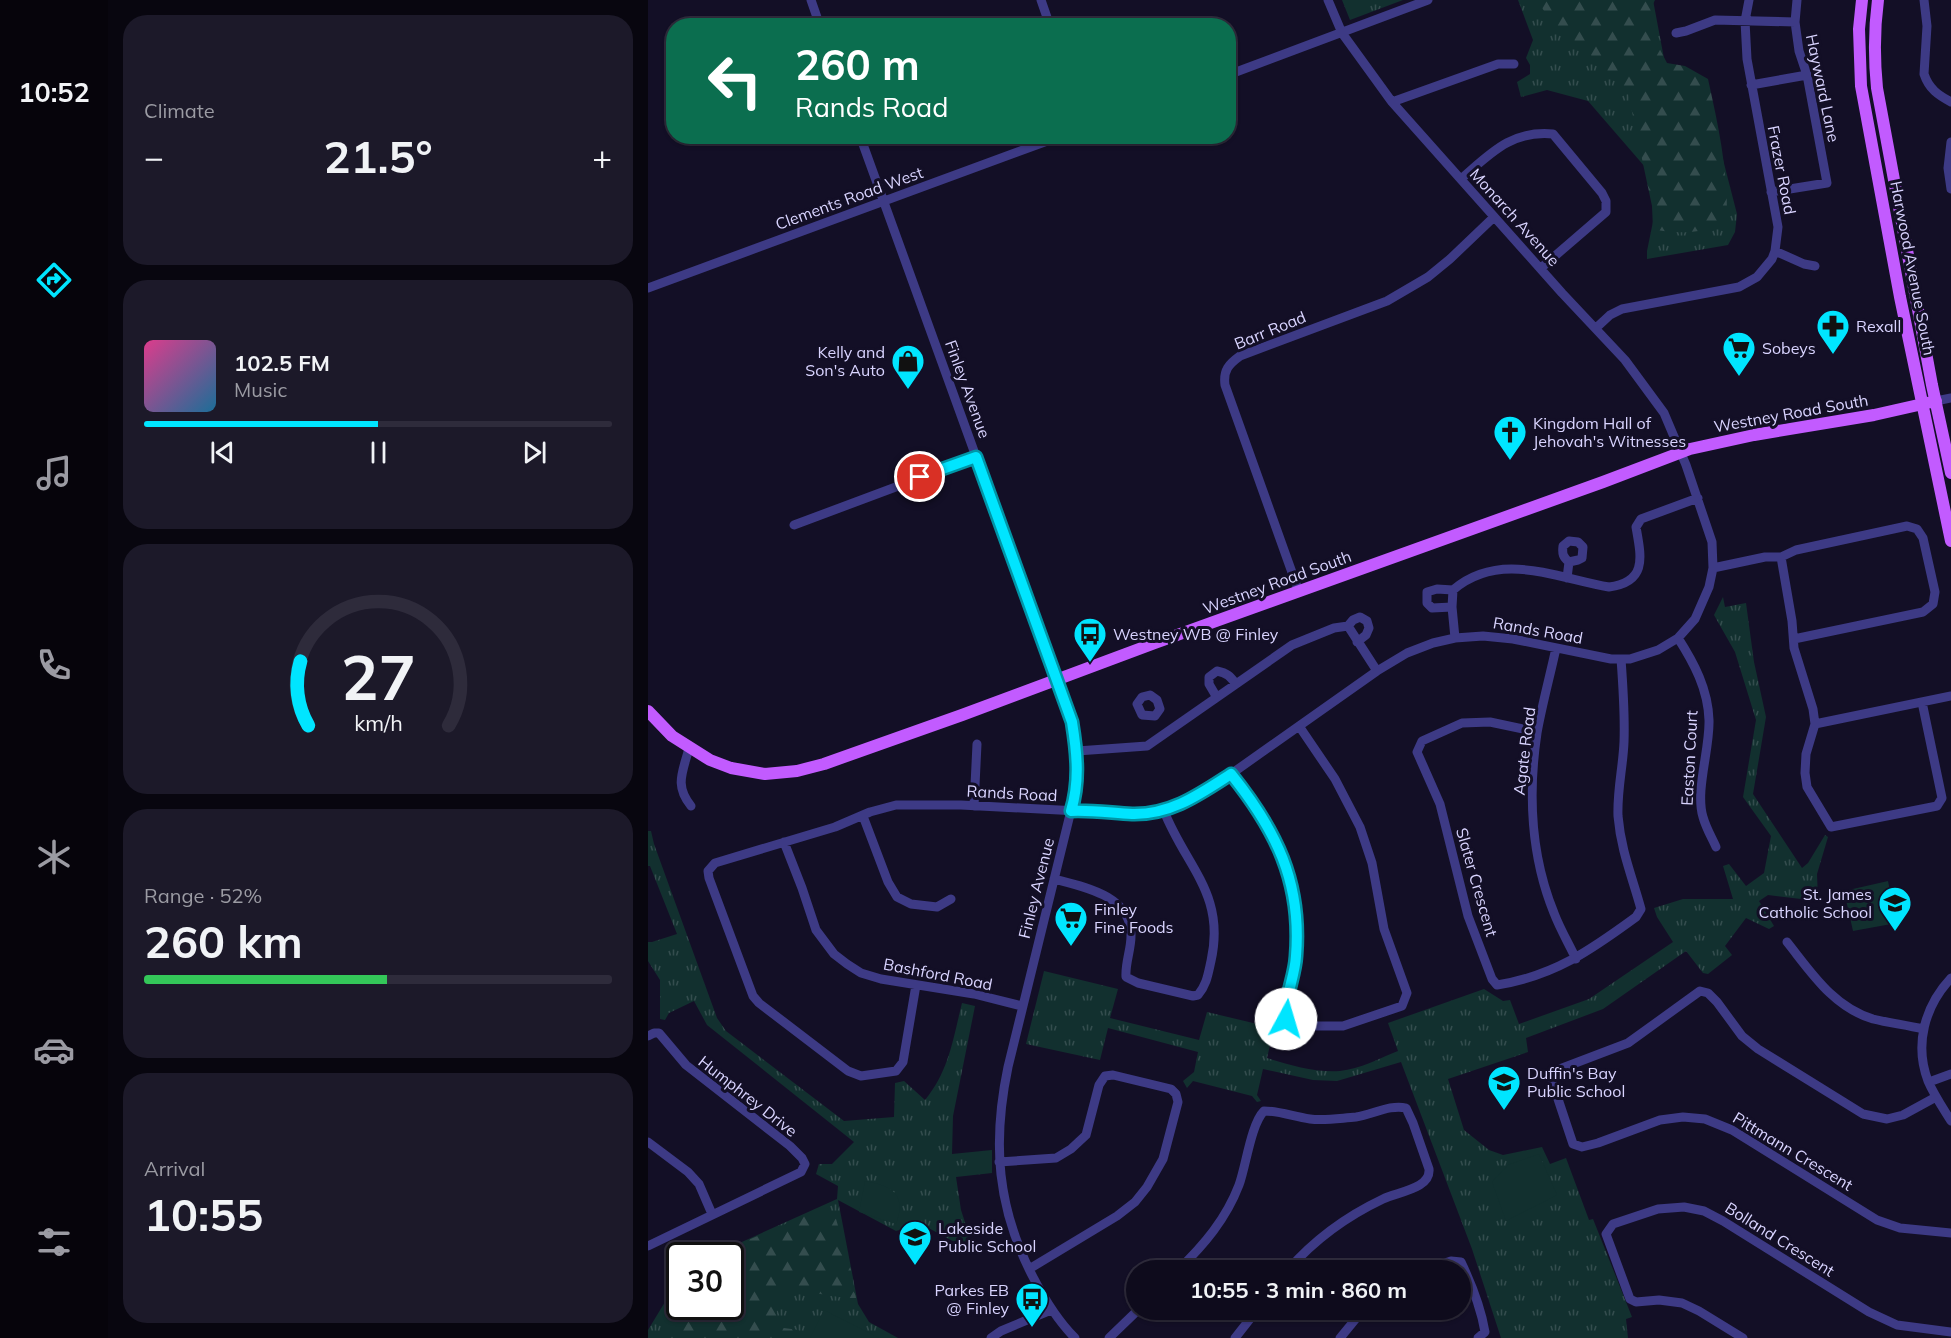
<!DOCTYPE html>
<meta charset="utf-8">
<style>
:root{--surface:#0e0b1c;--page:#1c1929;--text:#f1f3f6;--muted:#9b9ba3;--line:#2e2b3b;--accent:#00e5ff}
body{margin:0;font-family:Mulish,sans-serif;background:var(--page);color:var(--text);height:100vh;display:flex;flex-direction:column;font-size:22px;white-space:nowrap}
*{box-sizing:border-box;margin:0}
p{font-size:20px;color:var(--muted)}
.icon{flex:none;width:33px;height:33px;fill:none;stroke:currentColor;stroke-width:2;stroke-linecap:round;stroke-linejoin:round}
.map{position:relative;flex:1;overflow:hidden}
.side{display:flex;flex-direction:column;gap:15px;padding:15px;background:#08060f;width:540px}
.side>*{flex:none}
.hud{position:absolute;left:18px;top:18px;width:570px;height:126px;border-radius:24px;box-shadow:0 2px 4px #0004,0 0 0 2px var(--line);background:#0b6e4f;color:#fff;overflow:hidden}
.speed{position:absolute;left:18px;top:1242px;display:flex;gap:12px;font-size:30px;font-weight:700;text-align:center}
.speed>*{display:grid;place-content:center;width:78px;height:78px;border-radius:50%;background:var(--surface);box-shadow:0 2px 4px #0004,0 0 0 2px var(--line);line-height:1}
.speed .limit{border:3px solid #111;border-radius:9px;background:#fff;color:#111}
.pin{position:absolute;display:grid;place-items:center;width:51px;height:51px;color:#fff;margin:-26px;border:3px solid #fff;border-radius:50%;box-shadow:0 2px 6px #0007}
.me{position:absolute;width:66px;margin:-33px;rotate:6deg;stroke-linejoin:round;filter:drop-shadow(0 0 4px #0008)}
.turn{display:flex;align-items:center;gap:21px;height:126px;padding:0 30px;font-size:27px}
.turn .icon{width:78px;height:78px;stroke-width:2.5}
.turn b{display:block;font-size:42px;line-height:51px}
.big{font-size:45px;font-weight:700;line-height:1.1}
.side .widget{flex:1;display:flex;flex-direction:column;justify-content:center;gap:9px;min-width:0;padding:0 21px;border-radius:24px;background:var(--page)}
.side .dial{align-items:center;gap:0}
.dial svg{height:156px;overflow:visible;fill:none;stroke:var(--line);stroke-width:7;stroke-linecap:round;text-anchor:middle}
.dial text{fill:var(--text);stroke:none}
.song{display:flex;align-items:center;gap:18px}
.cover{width:72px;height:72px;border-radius:9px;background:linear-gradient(135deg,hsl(330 70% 55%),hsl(200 70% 35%))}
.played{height:6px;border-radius:3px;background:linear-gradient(90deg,var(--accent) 50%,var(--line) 50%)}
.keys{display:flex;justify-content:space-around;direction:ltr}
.heat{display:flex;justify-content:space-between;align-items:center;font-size:33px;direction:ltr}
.charge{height:9px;border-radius:4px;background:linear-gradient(90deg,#34c759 52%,var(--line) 0)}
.trip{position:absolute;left:478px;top:1260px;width:345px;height:60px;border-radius:30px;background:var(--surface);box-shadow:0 2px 4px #0004,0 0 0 2px var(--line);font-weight:700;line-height:60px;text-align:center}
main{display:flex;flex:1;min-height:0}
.tab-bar{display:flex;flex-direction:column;width:108px;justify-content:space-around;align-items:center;background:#06040b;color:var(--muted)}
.tab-bar .icon{width:42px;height:42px}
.tab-bar .current{color:var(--accent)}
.tab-bar b{font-size:27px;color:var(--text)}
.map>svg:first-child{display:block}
.grass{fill:url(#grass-tufts)}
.forest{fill:url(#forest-firs)}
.pitch{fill:#12302f}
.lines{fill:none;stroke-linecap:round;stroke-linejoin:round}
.minor{stroke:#3d3a85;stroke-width:9}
.major{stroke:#c25bff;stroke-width:12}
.route-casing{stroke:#0095a6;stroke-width:15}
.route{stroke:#00e5ff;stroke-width:10}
.labels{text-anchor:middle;stroke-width:6;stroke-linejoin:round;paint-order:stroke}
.street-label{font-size:16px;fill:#d9d4ff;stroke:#130f26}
.poi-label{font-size:16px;fill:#d9d4ff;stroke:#130f26;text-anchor:start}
</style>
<main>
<nav class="tab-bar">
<b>10:52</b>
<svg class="icon current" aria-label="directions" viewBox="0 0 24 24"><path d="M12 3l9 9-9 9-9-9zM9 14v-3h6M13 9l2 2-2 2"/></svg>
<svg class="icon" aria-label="music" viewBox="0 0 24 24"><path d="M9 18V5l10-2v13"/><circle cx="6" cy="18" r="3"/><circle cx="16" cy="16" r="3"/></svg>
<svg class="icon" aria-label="phone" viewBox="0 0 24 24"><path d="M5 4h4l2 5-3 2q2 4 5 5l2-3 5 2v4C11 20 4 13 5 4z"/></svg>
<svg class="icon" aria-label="climate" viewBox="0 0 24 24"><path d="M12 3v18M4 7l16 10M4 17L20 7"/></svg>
<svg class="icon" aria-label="car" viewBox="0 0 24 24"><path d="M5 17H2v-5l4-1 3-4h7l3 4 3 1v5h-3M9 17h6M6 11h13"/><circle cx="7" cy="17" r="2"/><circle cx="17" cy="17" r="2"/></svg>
<svg class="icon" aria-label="filters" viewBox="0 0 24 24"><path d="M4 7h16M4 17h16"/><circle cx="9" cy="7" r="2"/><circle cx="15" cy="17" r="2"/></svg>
</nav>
<section class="side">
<div class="widget"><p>Climate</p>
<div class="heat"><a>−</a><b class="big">21.5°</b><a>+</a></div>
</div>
<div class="widget">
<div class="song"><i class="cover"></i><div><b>102.5 FM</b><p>Music</p></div></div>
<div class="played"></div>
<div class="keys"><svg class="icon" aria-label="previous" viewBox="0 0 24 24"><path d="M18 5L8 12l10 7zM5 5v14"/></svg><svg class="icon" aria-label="pause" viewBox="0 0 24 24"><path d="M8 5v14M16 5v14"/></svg><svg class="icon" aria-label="next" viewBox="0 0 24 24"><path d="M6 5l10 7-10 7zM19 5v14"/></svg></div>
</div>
<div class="widget dial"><svg viewBox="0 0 100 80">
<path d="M14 69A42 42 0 1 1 86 69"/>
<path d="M14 69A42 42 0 0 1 10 36" stroke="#00e5ff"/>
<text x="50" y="56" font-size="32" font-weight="700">27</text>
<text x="50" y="72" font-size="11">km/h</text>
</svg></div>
<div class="widget"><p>Range · 52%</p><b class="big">260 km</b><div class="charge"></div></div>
<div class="widget"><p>Arrival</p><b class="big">10:55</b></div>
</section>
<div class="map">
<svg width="1303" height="1338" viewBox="0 0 1303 1338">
<defs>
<pattern id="grass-tufts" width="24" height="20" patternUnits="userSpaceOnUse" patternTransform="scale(1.5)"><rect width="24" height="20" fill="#12302f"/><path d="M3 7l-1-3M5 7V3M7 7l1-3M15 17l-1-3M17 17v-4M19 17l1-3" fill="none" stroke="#344d4e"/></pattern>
<pattern id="forest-firs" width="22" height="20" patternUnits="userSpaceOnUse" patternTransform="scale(1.5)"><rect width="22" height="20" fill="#12302f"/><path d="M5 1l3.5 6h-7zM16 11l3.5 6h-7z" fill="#344d4e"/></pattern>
</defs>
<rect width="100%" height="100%" fill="#130f26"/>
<path class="grass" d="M694 0H755L702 20Z
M870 0H1005L1021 85 1054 78 1089 214 1087 232 1080 245 999 259V251L1009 202 1004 175 940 101 899 90 873 97 869 82 882 74V65L878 58 885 40Z
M1075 597 1077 607 1098 603 1106 662 1118 717 1105 794 1154 868 1160 863 1177 835 1180 837 1169 874 1170 901 1120 895 1111 901 1126 926 1121 929 1098 918 1077 946 1084 955 1060 974 1055 973 1038 951 955 1009 878 1038 880 1052 800 1079 816 1130 841 1150 855 1155 894 1147 902 1164 918 1158 941 1220 945 1219 984 1317 978 1319 980 1338H853L824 1249 753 1062 689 1081 665 1080 615 1069 609 1095 613 1101 609 1102 604 1096 545 1081 539 1088 535 1081 546 1072 550 1052 460 1028 452 1060 378 1044 396 971 470 989 462 1018 551 1040 559 1012 626 1028 619 1058C642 1065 668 1073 692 1071 712 1069 732 1058 750 1051L740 1023 836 989 855 1001 862 1000 871 1024 941 999 1025 942 1009 917 1006 908 1035 899H1085L1075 866 1081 864 1098 886 1116 873 1123 836 1095 797 1108 720 1087 652 1066 615Z
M0 831H3L6 844 69 1018 78 1031 196 1121 246 1117 247 1083 256 1081 277 1100C301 1071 305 1039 314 1003L327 1006 305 1116 304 1154 344 1150V1173L308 1177 313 1210 327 1253 273 1224 248 1231 190 1200 210 1304 221 1322 250 1338H0V1330L20 1297 32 1306H82V1256L65 1255 189 1199 190 1186 168 1174 171 1164H184L206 1142 59 1025 46 1001 21 1013 17 1020 12 1019V980L0 961V942H4L29 934 2 866H0Z"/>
<path class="forest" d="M889 0H1007L1005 4 1008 42 1019 63 1037 66 1060 79C1071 129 1080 170 1079 222 1055 233 1031 235 1005 229L1004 206 980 93 969 80 929 42 909 31Z
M163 1213 188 1219 203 1270 208 1298H197L148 1290 126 1292V1304L129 1312 128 1327 151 1330 147 1338H23L16 1276 31 1270 32 1306H82V1256L65 1255Z"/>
<path class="pitch" d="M1240 881 1249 923 1205 931 1196 891Z
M891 1154 909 1195 858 1221 844 1182 860 1165Z
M217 1181C244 1186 259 1194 248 1224L211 1212Z
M176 1310 231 1338H162Z"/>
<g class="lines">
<path class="minor" d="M163 0 172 26
M393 0 402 26
M1276 0 1279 26 1276 74C1281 89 1290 95 1303 102
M1028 33 1038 31 1067 20 1147 22
M580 75 780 0
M1103 85 1159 75
M744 102 850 64H866
M212 136 424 722 429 751V786L360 1067C344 1143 349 1208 385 1277 397 1300 409 1320 427 1338
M1303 142 1300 168 1303 189
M813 179C842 154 863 130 905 134L954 193 958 201V212L893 268
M1123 192 1179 183 1159 75 1151 51 1147 22 1149 0
M1127 251 1156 264 1167 266
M0 288 413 136
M948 328 962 315 974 309 1091 287 1109 277 1124 259 1127 251 1130 227 1099 59 1097 21 1101 0
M1288 401 1303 398
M146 525 328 457
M1133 557 1144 621 1146 648 1165 709 1167 724 1158 754 1157 773 1159 787 1183 827 1289 806 1294 798 1274 702
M1065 568 1117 557H1133L1148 550 1259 526 1269 529 1275 538 1287 592 1285 604 1275 612 1146 639
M919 578 921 562 930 560 934 558 935 547 930 542 921 541 915 546C914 554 915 557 921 562
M805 590 804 607 807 638
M651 592 577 385C575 370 581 364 592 356L739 301 780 277 802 259 846 217
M804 607 784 608 779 603V592L789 589 805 590C852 550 908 578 961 587 1000 582 993 556 988 527L993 519 1050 498
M700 626 729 671
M1030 638C1046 663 1060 689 1061 720 1062 749 1047 791 1055 817 1058 828 1064 838 1068 847
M908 648C902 676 894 705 889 733 880 793 883 857 906 913 912 929 921 944 928 959
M502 695 509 700 512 709 507 716 494 715 489 704 494 697Z
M568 696 561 684V677L569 671C579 673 582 676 588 684
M1167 724 1303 696
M889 732 842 722 814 723 774 741 769 752 792 804 820 916 844 979 849 985C906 976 943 950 988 917L993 909C984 876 973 851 970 816 969 790 975 767 976 742 977 715 975 686 973 659
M41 748C35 772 26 785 43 806
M429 751 499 746 644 645 686 628 700 626 705 620 712 617 719 621 721 628 718 635 709 642
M583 774C628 830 654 882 648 955 647 977 636 998 638 1019L660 1026H695L754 1006 759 993 736 929 724 863 712 827 687 779 651 726
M326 806 329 744
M215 816 240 882 249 897 263 904 289 907 303 899
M136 842 154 888 168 930 186 954 199 964 213 973 233 979 326 994 374 1006
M406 879C437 887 484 896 483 936 483 950 477 963 478 977L490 983 545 996 550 995C559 984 560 974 563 961 578 894 538 867 516 811
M1139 942C1163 972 1185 1007 1225 1019 1241 1023 1258 1025 1275 1029
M1303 978C1277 1006 1266 1044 1280 1081 1286 1095 1295 1108 1303 1121
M268 985 255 1062 248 1071 213 1076 200 1071 111 1003 105 996 61 878 60 871 67 863 187 827 222 812 248 805H313L487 814 516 811 541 801 583 774 729 671 759 653 785 643 807 638 835 636 865 639 963 659H982L1010 650 1030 638 1047 619 1061 587 1065 568 1064 542 1038 465 1016 413 977 360 914 293 744 102 694 33 680 0
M0 1036 6 1033H11L38 1065 142 1146 154 1158 157 1164 153 1172 0 1246
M1281 1082 1303 1074
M1288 1097 1255 1115 1239 1119 1215 1114 1110 1049 1094 1036 1069 1002 1060 993 1052 991 980 1043 909 1070 903 1078 925 1144 934 1147 950 1143 1012 1120 1035 1117 1057 1119 1084 1130 1229 1220 1252 1228 1303 1233
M0 1142 40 1172 51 1184 64 1214
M351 1162 408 1158 423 1149 438 1135 451 1085 457 1076 465 1075 523 1089 528 1094 530 1102 515 1159 499 1187 487 1202 469 1216 381 1269
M530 1270C556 1245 578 1219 591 1185 598 1166 603 1124 616 1111 632 1111 646 1117 662 1119 677 1121 693 1118 708 1117 724 1115 742 1104 758 1108L765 1123 781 1169C783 1189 749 1192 735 1199 697 1217 667 1239 640 1270
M777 1270 803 1261 813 1262C824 1285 833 1308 837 1332L830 1338
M343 1338 353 1331 403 1310
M461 1338 490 1310
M587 1338 609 1310
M692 1338 715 1310
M1095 1338 1051 1311 1034 1303 1011 1300 988 1302 982 1299 958 1234 965 1224 1010 1209 1036 1207 1056 1211 1075 1221 1221 1312 1249 1325 1303 1332"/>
<path class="major" d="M1214 0 1211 29 1213 86 1252 297 1303 541
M1230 0C1226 30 1226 58 1229 88L1284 385 1303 473
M0 711 24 736 62 760 83 768 117 774 149 771 176 764 314 715 507 643 955 482 1042 449 1106 435 1226 415 1288 401"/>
</g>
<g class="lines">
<defs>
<path id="route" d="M272 477 328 457 424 722C429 753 432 781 423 811 443 810 464 813 484 814 523 815 552 794 583 774 628 830 654 882 648 956 647 977 636 998 638 1019"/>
</defs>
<use href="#route" class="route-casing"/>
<use href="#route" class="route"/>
</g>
<defs>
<symbol id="pharmacy-pin" viewBox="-11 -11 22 30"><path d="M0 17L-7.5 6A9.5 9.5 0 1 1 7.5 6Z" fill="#00e5ff" stroke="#130f26"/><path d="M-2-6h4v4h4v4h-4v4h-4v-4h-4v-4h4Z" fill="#111"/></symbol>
<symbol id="supermarket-pin" viewBox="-11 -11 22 30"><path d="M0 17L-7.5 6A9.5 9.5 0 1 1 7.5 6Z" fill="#00e5ff" stroke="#130f26"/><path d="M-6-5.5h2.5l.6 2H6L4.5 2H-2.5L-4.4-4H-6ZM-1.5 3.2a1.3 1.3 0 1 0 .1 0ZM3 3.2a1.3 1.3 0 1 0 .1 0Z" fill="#111"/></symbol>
<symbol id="shop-pin" viewBox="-11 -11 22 30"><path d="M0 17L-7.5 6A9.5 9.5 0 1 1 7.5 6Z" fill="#00e5ff" stroke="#130f26"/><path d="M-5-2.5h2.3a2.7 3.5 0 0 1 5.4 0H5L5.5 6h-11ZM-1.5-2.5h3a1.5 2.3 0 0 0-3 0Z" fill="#111"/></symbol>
<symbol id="church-pin" viewBox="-11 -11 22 30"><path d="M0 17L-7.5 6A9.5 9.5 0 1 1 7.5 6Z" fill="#00e5ff" stroke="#130f26"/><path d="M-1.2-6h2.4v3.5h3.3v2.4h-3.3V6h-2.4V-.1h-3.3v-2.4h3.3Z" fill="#111"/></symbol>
<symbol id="bus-pin" viewBox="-11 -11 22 30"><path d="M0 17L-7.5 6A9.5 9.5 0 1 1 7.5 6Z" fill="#00e5ff" stroke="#130f26"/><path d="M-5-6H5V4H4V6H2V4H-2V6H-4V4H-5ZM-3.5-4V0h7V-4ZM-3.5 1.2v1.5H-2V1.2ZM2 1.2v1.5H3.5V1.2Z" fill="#111"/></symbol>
<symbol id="school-pin" viewBox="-11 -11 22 30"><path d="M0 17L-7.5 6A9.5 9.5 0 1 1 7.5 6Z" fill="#00e5ff" stroke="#130f26"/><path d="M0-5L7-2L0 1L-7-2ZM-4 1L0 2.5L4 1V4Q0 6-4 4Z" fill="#111"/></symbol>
</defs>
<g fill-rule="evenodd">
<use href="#pharmacy-pin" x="1166" y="307" width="38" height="52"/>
<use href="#supermarket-pin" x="1072" y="329" width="38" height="52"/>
<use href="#shop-pin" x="241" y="342" width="38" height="52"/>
<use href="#church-pin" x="843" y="413" width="38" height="52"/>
<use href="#bus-pin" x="423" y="615" width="38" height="52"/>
<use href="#school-pin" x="1228" y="884" width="38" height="52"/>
<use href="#supermarket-pin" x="404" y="899" width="38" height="52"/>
<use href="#school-pin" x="837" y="1063" width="38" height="52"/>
<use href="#school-pin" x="248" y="1218" width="38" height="52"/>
<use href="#bus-pin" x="365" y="1280" width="38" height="52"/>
</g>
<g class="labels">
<g class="street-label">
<text transform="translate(1175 88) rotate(78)" y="6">Hayward Lane</text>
<text transform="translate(1134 170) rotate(79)" y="6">Frazer Road</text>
<text transform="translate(201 198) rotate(-20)" y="6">Clements Road West</text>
<text transform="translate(867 217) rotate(48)" y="6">Monarch Avenue</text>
<text transform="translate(1265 268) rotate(79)" y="6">Harwood Avenue South</text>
<text transform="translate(622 330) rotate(-22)" y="6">Barr Road</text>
<text transform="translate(320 389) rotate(70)" y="6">Finley Avenue</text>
<text transform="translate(1143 413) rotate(-10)" y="6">Westney Road South</text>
<text transform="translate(629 582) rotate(-20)" y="6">Westney Road South</text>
<text transform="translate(890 630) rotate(10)" y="6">Rands Road</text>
<text transform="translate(876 751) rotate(-83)" y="6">Agate Road</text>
<text transform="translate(1041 758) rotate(-87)" y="6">Easton Court</text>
<text transform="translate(364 793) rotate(3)" y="6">Rands Road</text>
<text transform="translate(829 882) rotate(74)" y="6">Slater Crescent</text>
<text transform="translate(388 888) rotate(-76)" y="6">Finley Avenue</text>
<text transform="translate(290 974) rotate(11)" y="6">Bashford Road</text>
<text transform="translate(100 1096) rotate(38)" y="6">Humphrey Drive</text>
<text transform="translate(1145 1151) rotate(31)" y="6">Pittmann Crescent</text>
<text transform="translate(1132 1239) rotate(32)" y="6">Bolland Crescent</text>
</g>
<g class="poi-label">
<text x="1208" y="332">Rexall</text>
<text x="1114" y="354">Sobeys</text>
<text x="237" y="358" text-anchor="end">Kelly and<tspan x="237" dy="18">Son's Auto</tspan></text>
<text x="885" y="429">Kingdom Hall of<tspan x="885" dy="18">Jehovah's Witnesses</tspan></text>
<text x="465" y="640">Westney WB @ Finley</text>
<text x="1224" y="900" text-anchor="end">St. James<tspan x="1224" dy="18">Catholic School</tspan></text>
<text x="446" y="915">Finley<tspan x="446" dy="18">Fine Foods</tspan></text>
<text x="879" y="1079">Duffin's Bay<tspan x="879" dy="18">Public School</tspan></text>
<text x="290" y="1234">Lakeside<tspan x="290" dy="18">Public School</tspan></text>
<text x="361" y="1296" text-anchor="end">Parkes EB<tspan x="361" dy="18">@ Finley</tspan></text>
</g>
</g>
</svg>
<div class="speed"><div class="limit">30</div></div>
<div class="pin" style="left:272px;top:477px;background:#d93025"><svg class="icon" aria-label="arrive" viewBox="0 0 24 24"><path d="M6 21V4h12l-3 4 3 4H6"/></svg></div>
<svg class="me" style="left:638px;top:1019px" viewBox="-20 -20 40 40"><circle r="19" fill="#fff"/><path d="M0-13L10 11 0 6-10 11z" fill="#00e5ff"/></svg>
<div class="trip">10:55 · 3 min · 860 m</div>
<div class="hud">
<div class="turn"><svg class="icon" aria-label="left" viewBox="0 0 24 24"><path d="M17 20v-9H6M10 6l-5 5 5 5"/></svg><div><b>260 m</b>Rands Road</div></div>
</div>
</div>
</main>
